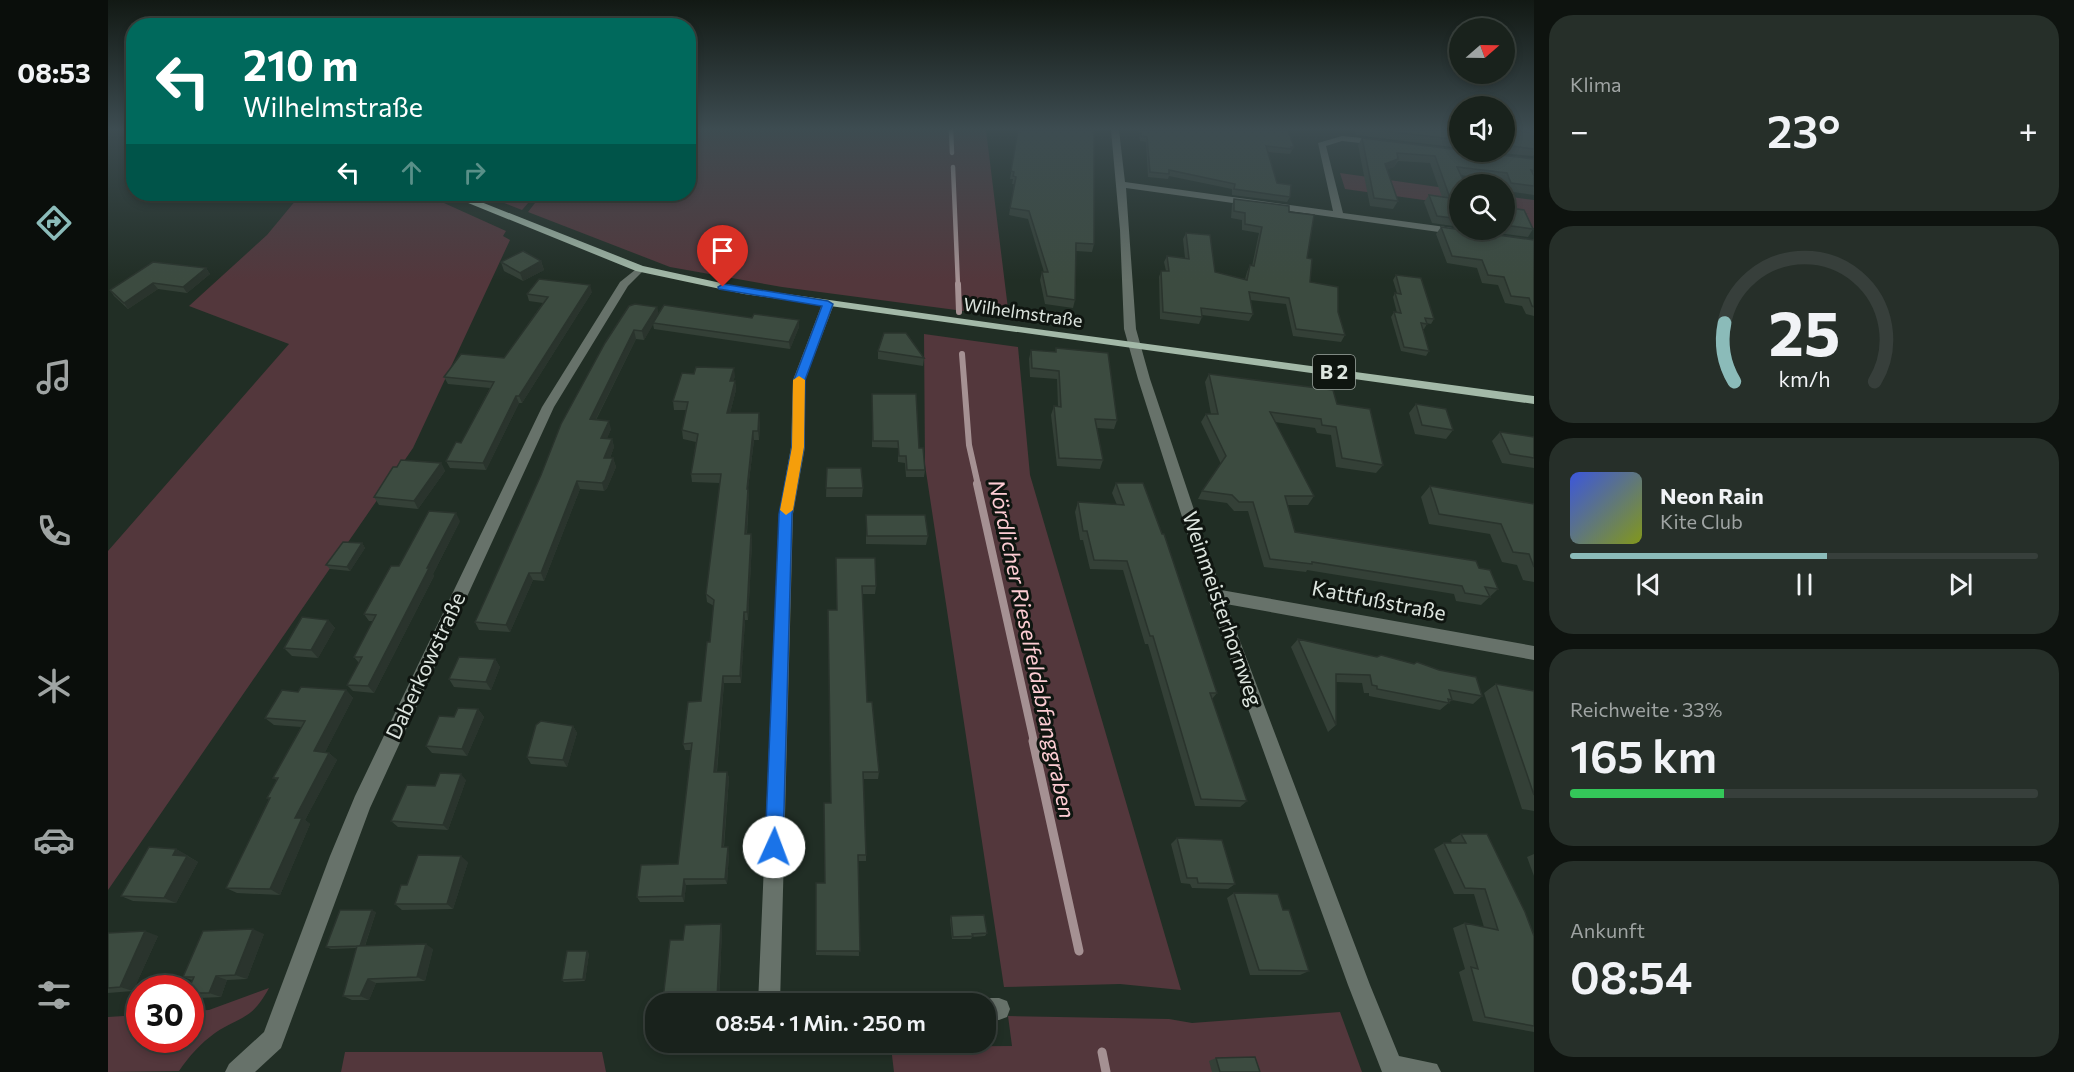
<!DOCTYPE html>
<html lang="de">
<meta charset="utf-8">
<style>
:root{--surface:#19221c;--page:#262f29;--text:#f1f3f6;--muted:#9fa4a3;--line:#373f3b;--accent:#8bbbb9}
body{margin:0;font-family:Commissioner,sans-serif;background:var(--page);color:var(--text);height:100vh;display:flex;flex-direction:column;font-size:22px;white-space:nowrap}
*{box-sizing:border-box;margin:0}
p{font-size:20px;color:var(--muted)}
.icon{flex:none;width:33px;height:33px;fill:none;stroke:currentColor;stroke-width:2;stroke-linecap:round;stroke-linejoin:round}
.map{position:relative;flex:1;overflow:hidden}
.drawer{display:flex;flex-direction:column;gap:15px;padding:15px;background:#0e130f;width:540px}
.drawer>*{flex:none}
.guide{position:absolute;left:18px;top:18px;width:570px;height:183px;border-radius:24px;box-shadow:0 3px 9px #0003,0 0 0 2px var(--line);background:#00695c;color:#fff;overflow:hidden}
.needle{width:39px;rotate:70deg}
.buttons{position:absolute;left:1341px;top:18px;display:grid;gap:12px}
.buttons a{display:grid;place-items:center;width:66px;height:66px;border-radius:50%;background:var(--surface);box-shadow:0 3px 9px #0003,0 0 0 2px var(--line);font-size:30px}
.speed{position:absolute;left:18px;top:975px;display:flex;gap:12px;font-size:30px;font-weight:700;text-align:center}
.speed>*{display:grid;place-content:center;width:78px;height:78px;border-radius:50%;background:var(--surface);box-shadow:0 3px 9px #0003,0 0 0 2px var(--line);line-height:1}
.speed .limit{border:9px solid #d22;background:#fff;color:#111}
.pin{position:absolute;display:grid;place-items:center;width:51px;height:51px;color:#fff;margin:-62px -26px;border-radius:50% 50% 50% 0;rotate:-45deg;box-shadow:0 0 6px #0007}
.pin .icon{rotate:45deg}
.me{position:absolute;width:66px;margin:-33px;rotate:2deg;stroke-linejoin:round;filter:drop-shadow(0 0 4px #0008)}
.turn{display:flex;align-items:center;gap:21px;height:126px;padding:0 18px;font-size:27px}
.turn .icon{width:78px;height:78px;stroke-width:2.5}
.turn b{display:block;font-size:42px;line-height:51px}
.lanes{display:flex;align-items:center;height:57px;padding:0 18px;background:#0003;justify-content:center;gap:30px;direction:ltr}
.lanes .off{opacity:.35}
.big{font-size:45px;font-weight:600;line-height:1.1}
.drawer .widget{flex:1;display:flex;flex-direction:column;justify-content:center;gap:9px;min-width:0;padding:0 21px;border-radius:24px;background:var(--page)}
.drawer .dial{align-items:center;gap:0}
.dial svg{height:156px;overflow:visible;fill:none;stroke:var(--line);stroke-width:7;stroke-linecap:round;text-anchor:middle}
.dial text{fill:var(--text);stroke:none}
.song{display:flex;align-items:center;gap:18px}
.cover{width:72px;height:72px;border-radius:9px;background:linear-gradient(135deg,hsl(230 70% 55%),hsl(70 70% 35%))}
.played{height:6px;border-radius:3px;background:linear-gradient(90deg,var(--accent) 55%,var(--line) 55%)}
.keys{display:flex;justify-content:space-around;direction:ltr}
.heat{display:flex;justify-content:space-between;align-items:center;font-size:33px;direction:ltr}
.charge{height:9px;border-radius:4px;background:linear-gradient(90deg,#34c759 33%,var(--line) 0)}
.trip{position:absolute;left:537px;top:993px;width:351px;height:60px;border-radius:24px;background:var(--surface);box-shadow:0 3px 9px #0003,0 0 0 2px var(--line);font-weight:600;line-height:60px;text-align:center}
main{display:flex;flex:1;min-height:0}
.menu{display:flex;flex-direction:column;width:108px;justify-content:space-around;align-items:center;background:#0a0e0b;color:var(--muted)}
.menu .icon{width:42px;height:42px}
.menu .active{color:var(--accent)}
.menu b{font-size:27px;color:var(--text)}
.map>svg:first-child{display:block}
.green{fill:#53373c}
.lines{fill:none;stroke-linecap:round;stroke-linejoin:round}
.stream-far3{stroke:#a59193;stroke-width:4.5}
.stream-far2{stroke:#a59193;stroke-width:6}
.stream-far1{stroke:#a59193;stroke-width:8}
.stream{stroke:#a59193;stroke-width:9}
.minor{fill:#67726a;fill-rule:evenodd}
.major{fill:#a3b9a8;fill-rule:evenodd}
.wall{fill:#344037}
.shaded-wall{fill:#2a342d}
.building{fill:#3c4b40;stroke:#2a342d;stroke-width:1.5}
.route{fill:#1a73e8;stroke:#114b97;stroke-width:1.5}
.slow{fill:#f59e0b}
.labels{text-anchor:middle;stroke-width:6;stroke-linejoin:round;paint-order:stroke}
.far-street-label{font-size:18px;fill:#dde5df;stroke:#0f1510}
.shield{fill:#0f1510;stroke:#9fa7a1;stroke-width:1.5}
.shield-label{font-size:20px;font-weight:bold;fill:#dde5df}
.street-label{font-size:21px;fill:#dde5df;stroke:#0f1510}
.water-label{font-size:22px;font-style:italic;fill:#fdccd3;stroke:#0f1510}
</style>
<main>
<nav class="menu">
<b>08:53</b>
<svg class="icon active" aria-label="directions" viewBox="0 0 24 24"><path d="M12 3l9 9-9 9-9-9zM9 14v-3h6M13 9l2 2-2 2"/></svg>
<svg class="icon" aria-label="music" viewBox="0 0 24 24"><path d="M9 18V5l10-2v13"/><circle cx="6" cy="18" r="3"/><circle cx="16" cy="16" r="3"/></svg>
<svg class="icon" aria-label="phone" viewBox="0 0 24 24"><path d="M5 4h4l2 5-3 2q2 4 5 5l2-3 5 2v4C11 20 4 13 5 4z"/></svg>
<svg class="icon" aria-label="climate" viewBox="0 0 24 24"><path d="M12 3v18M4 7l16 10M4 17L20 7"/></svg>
<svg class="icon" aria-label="car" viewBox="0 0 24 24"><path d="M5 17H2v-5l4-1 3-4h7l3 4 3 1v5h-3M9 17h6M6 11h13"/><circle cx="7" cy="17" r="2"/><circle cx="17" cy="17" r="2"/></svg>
<svg class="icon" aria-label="filters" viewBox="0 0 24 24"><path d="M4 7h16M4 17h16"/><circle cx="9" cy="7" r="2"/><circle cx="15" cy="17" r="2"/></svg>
</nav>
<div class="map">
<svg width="1426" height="1072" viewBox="0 0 1426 1072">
<rect width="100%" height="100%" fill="#212e25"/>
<path class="green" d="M581 130H878L901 317 674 287 562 267 420 212 434 194H580Z
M1232 173 1351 190V205L1237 189Z
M193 194H316L398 231 395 236 402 240 305 448 0 890V551L181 344 81 306 159 235Z
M373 194H428L414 210Z
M1396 196 1426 200V228L1416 227 1410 214H1421L1397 211Z
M816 334 910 347 922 475 1073 990 1012 984 896 987 817 465Z
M161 988C143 1021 134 1015 107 1033 93 1043 81 1056 71 1071L0 1072V1017L31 1015 32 1040H82L83 1011 101 1010Z
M1232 1012 1254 1072H786L783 1047 904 1046 900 1016 1061 1019 1084 1023Z
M237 1052H494L498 1072H233Z"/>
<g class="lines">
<path class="stream-far3" d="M843 130 844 153
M845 167 850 286"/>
<path class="stream-far2" d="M850 284 851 312
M854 354 861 445 870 485"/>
<path class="stream-far1" d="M869 484 926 742"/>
<path class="stream" d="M925 741 971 951
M994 1052 998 1072"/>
<path class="minor" d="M1003 130H1011L1017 182 1225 211 1210 143 1234 136 1274 140V144L1271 145 1234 141 1218 146 1235 213 1352 229 1357 232 1352 235 1018 188 1028 329 1042 379 1113 590 1426 646V660L1118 604 1262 985 1291 1056 1329 1064 1333 1072H1274L1240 985 1099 595 1030 379 1016 329 1012 230Z
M532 266 537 269 520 286 446 407 262 808 173 1048 147 1072H117L121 1064 156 1032 222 856 247 796 434 407 512 282Z
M720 301 726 304 697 380V447L685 514 672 1004H650L671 514 683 447 685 380 714 304Z
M878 998H891L899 1001 902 1009 899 1017 891 1020H878V1004H869Z"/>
<path class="major" d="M342 194H353L535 266 636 288 899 325 1426 396V404L636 294 528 271 343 196Z"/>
</g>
<path class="wall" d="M910 130 986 244 984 252 968 251 967 300 965 308 937 304 932 280 934 272H936L920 219 901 215 906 184H904L905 179H902Z
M1031 130H1180L1186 147 1182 154 1160 152 1169 183 1182 197 1179 202 1124 195V189L1061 176 1060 179 1040 177 1038 142 1032 141Z
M1247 130H1352V148L1248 135Z
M1396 130 1410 131 1409 130H1426V155L1424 156 1384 152H1396Z
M1254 138 1426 159V195L1398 191 1396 184H1395L1394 181 1353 175 1352 184V227L1324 223 1316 202 1321 195 1334 197 1322 163 1290 161 1286 167 1279 169 1290 201 1285 209 1262 206 1250 145Z
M1126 199 1181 212 1199 258 1202 282 1230 312 1237 335 1233 342 1185 336 1178 304 1142 300 1145 314 1141 321 1094 315V317L1091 324 1052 319 1051 277 1053 271H1058L1056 262 1059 256 1077 258 1075 239 1078 233 1107 272 1137 279 1139 272 1142 265 1144 266 1151 233 1134 230V220L1123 218 1124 205Z
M1396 207 1425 229 1420 237 1368 230H1396Z
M1333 227 1426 240V316L1418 314 1414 306 1397 303 1390 285 1374 283 1369 268 1339 263 1328 234Z
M433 261 436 270 415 281 396 271 393 262Z
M98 268 102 274 79 293 50 289 20 309 6 296 2 290Z
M1288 275 1326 319 1323 324 1318 323 1319 324 1316 329H1314L1321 351 1318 356 1293 351 1283 317 1286 312 1289 313 1285 297 1287 293H1289L1285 280Z
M484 292 414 403H411L378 470 342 468 338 461 353 443 382 388 340 384 336 377 396 358 435 303 421 301 419 294Z
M549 307 550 314 691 327 682 349 546 329 545 324 536 340 528 339 488 420 503 429 499 438 504 439 506 447 502 458H505L508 467 499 488 496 491 472 489 436 581 425 580 402 632 371 630 367 622 497 343Z
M948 348 1009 420 1006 429 989 428 995 460 992 469 949 466 943 415 946 406 950 407 949 379 922 377 921 359 923 350 947 352Z
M770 351 816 358 815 366 770 359Z
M1101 374 1229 404 1275 465 1268 473 1228 467 1223 435 1209 433 1207 428 1167 422 1206 496 1200 505H1179L1187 532 1371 568 1390 589 1373 605 1348 601 1346 594 1199 570 1198 572 1156 567 1140 511H1126L1119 503 1090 499 1094 491 1113 464 1093 422 1098 414H1103L1097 382Z
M627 376 625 381H627L628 390 622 413 652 421 651 440H646L640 489 641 497 639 534H643L644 542 640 620H637L633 683H616L609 772H619L621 778 616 847 621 853 619 884 578 885 576 902H532L529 897 570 864 583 750H577L575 744 593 701 602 642 606 606 599 602 598 594 612 483 584 482 583 474 588 442 575 439 574 430 578 410H566L565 401Z
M764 394 811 448 817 470 816 477H798L797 463 790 462V448L764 447Z
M1308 404 1345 430 1338 439 1307 434 1301 413Z
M1392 432 1426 437V468L1394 463 1384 441Z
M333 463 337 471 310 509 271 505 266 497 289 467Z
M719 468 755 488 754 497H718Z
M1008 483 1109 693 1104 699 1139 801 1132 807 1087 806 1040 644H1037L1015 570 982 569 975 540H972L967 512 970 502 1009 505 1004 493Z
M1322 486 1426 504V582L1415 580 1409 565 1394 562 1382 534 1321 524 1313 497Z
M758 515 820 536 818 545 758 544Z
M352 521 325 574 326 576 266 693 245 691 239 685 251 663 246 657 265 621H261L256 614 291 566Z
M254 543 257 548 242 571 222 569 218 565Z
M728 566 768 586 767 594H754L759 702 771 772 770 779H755L758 855V861H750L751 956 708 955V883H717L723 803 729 610Z
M220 620 227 628 210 658 184 656 176 648Z
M1190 639 1374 696 1365 704 1344 700 1332 710 1261 696V693H1256L1254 683 1228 682V725L1220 732 1183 647Z
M387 659 392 667 383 690 346 687 341 679Z
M1388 684 1426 691V811L1414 809 1376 693Z
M238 690 245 698 217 752 221 753 229 760 197 820 202 824 172 895 129 893 118 888 161 799 159 798 169 780 165 778 193 727 166 725 157 718 190 692Z
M370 709 376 717 359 756 324 753 318 746 346 717Z
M465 726 469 733 459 767 423 764 419 757Z
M358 780 340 830 290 827 283 821 327 786Z
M1353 834 1426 936V1032L1365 1021 1351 972 1357 969 1345 928 1357 923 1376 927 1366 894H1346L1326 849 1336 843H1344L1343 840Z
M1069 838 1127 884 1120 889 1084 888 1082 884 1073 883 1063 844Z
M68 849 90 862 68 903 25 901 13 896Z
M1426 854V876L1419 857Z
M360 862 345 909 294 910 287 904Z
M1126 893 1175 910 1201 971 1192 975H1142L1119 898Z
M268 912 257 946 325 949 317 981 268 983 261 1000H244L235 996 249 948 223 949 218 947Z
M843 916 879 933 877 936 864 937 863 939H844L842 919Z
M614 929 611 1002 558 1003 555 999 575 940Z
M0 933 50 936 25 991 0 993Z
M156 934 139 979 119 980 113 997 91 998 82 995V988L84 980 75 977Z
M481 953 477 981 456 982 454 980Z
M1108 1058 1152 1072H1104L1101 1061Z"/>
<path class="shaded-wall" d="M1290 159 1286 167 1273 172 1277 164Z
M433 261 436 270 415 281 412 273Z
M98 268 102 274 79 293 75 287Z
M45 283 50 289 20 309 16 303Z
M482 285 484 292 414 403 411 396Z
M549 307 551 315 536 340 534 331Z
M691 320V327L682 349 681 342Z
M526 330 528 339 484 427 482 419Z
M626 368 627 376 623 389 622 381Z
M627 381 628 390 620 421 619 413Z
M408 396 411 403 378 470 375 463Z
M651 413 652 421 651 440 650 431Z
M501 421 503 429 496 446 493 438Z
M645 431 646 440 639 497V489Z
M504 439 506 447 499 466 496 458Z
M505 458 508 467 499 488 496 491 494 483Z
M333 463 337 471 310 509 306 501Z
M469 481 472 489 436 581 433 573Z
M640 489 641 497 638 542 637 534Z
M348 513 352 521 325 574 326 576 266 693 260 686 319 568Z
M643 534 644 542 640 620 639 612Z
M254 543 257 548 242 571 239 567Z
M421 573 425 580 402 632 398 625Z
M636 612 637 620 633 683 632 676Z
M220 620 227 628 210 658 203 650Z
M387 659 392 667 383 690 378 682Z
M615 676 616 683 608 779 606 772Z
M238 690 245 698 214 758 206 751Z
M370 709 376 717 359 756 354 749Z
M465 726 469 733 459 767 455 760Z
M221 753 229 760 197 820 202 824 172 895 162 889 187 818Z
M619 772 621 778 615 853 614 847Z
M353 774 358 780 340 830 335 825Z
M620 847 621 853 619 884 617 879Z
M68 849 79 855 76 861 65 855Z
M79 856 90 862 68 903 56 898Z
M353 856 360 862 345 909 339 904Z
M576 879 578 885 576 902 574 896Z
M264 910 268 912 256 948 252 946Z
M613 924 614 929 611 1002 609 998Z
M145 929 156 934 139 979 127 975Z
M37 931 50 936 25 991 12 987Z
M318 944 325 949 317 981 309 977Z
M479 951 481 953 477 981 475 979Z
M108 976 119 980 113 997 101 993Z
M260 979 268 983 261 1000 252 996Z"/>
<path class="building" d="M910 130H986V244L968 243 967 300 939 296 934 272H940L921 211 902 208 908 177 905 176 906 172 903 171Z
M1033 130H1180L1186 147H1183L1184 149 1158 146 1169 183 1183 185 1182 197 1126 189 1127 184 1061 170V174L1042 172 1039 137 1033 136Z
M1268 130H1352V140Z
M1396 130 1418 132 1417 130H1426V149L1396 145Z
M1254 138 1352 150V152H1364L1426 159V171L1423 170 1426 176V186L1403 183 1399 173 1349 167 1357 184H1352V219L1329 216 1321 195 1342 198 1327 156 1289 153 1290 159 1277 164 1290 201 1266 198Z
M1126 199 1181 206V212L1206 215 1199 258 1204 259 1202 282 1230 287V312L1237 335 1188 329 1181 298 1141 292 1145 314 1093 308 1094 317 1055 312 1053 271H1061L1059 256 1081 259 1078 233 1102 235 1107 272 1139 280 1142 265 1146 266 1154 227 1137 224V213L1126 211Z
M1396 207 1416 210 1425 229 1396 225Z
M1333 227 1426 240V307L1424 306 1421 298 1403 296 1396 277 1380 275 1374 260 1344 256Z
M415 251 433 261 412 273 393 262Z
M45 262 98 268 75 287 45 283 16 303 2 290Z
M1288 275 1313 278 1326 319 1317 318 1319 324 1313 323 1321 351 1296 347 1286 312 1293 313 1287 293 1293 294Z
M431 279 482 285 411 396H408L375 463 338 461 348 442 353 443 386 382 336 377 353 354 396 358 440 297 419 294Z
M527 304 549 307 534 331 526 330 482 419 501 421 493 438 504 439 496 458H505L497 480 494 483 469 481 433 573H421L398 625 367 622 433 475 453 424 497 343 521 306Z
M556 305 644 318 646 314 691 320 681 342 545 323Z
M776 333H798L816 358 770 351Z
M948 348 1000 353 1009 420 987 419 995 460 951 458 946 406 953 407 951 371 924 368 923 350 948 352Z
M588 367 626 368 622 381H627L619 413H651L650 431H645L639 489H640L637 534H643L639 612H636L632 676H615L606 772H619L614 847H620L617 879H576L574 896 529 897 533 865 570 864 584 743 575 744 580 702 593 701 599 642H602L606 600 598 594 613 474H583L590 434 574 430 580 402 565 401 574 373 586 374Z
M1101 374 1225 390 1229 404 1262 409 1275 465 1234 458 1228 427 1214 425 1213 419 1162 412 1206 496H1177L1187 532 1368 561 1371 568 1382 570 1390 589 1377 587 1382 597 1357 593 1354 586 1204 562V564L1162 559 1145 502H1131L1124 495 1094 491 1118 456 1098 414H1110Z
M764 394H808L811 448H815L817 470H799L798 456H791L790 441H765Z
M1308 404 1338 409 1345 430 1314 425Z
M1392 432 1426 437V458L1402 454Z
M293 460 333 463 306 501 266 497 285 467H289Z
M719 468H753L755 488H718Z
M1008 483H1035L1054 534H1056L1109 693H1102L1139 801 1093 799 1045 636H1042L1019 561 986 560 979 531H975L970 502 1016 505Z
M1322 486 1426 504V567L1421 554 1405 552 1393 524 1331 514Z
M321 511 348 513 319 568H321L260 686 239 685 254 657H246L268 615 256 614 283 566H291Z
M758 515H817L820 536H759Z
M235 542 254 543 239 567 218 565Z
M728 558H767L768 586H754L759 702H764L771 772H755L758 855H750L752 951H708V883H717L716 803H723L720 610H729Z
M194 617 220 620 203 650 176 648Z
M1190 639 1269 657 1273 655 1306 664 1309 662 1331 670 1368 677 1374 696 1341 690 1344 700 1340 699 1341 703 1269 689V686L1264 685 1262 675 1228 674V725Z
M351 657 387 659 378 682 341 679Z
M1388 684 1426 691V795Z
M193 687 238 690 206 751 221 753 187 818H194L162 889 118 888 162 798H159L170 778H165L197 721 157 718 174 690 190 692Z
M350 708 370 709 354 749 318 746 331 716 346 717Z
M433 721 465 726 455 760 419 757 428 725Z
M332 773 353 774 335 825 283 821 299 785 327 786Z
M1353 834H1379L1417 912 1426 936V1026L1377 1017 1363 967 1370 969 1357 923 1390 930 1377 889 1357 888 1336 843H1358Z
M1069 838 1114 840 1127 884 1090 883 1089 878H1079Z
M41 847 68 849 65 855 79 856 56 898 13 896Z
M310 855 353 856 339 904H287L293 885H299Z
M1126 893 1170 894 1175 910H1181L1201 971 1151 970Z
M232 910H264L252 946 218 947Z
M876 915 879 933 864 934 865 936 845 937 843 916Z
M613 924 609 998 555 999 562 940H575L577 925Z
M145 929 127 975 108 976 101 993H82V988H81L86 977H75L95 931Z
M37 931 12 987 0 988V933Z
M318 944 309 977 260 979 252 996H235L249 946Z
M459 951H479L475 979 454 980Z
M1147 1057 1152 1072H1112L1108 1058Z"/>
<linearGradient id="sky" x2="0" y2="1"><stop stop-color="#121914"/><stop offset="0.46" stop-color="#3d4c51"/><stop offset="1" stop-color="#3d4c51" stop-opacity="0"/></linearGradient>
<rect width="1426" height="280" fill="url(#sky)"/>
<path class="route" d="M615 284 720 301 725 304 697 380 696 447 684 514 675 847 672 853 666 856 659 853 657 847 671 514 684 447 686 380 714 306 611 289 610 287Z"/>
<path class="slow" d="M691 376 697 380 696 447 685 510 678 515 672 510 684 447 685 380Z"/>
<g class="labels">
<g class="far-street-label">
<text transform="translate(915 313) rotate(8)" y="6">Wilhelmstraße</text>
</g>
<rect class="shield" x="1205" y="355" width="42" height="34" rx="4.5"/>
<g class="shield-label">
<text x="1226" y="379">B 2</text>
</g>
<g class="street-label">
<text transform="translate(1271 601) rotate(11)" y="7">Kattfußstraße</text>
<text transform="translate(1114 609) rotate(71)" y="7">Weinmeisterhornweg</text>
<text transform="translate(318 666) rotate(-65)" y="7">Daberkowstraße</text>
</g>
<g class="water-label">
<text transform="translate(924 649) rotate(78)" y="8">Nördlicher Rieselfeldabfanggraben</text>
</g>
</g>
</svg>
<div class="buttons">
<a><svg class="needle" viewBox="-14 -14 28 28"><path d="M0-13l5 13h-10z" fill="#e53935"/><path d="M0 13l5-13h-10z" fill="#9fa4a3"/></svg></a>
<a><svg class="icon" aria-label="sound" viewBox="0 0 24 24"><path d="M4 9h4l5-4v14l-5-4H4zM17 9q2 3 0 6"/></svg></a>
<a><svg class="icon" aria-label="search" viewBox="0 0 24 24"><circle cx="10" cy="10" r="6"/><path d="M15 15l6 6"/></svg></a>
</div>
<div class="speed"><div class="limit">30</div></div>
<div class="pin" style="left:615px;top:287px;background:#d93025"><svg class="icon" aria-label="arrive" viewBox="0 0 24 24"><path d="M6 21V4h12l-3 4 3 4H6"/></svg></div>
<svg class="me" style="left:666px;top:847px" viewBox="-20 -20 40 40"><circle r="19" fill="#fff"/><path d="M0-13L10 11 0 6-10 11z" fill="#1a73e8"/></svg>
<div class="trip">08:54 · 1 Min. · 250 m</div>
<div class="guide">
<div class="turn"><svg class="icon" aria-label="left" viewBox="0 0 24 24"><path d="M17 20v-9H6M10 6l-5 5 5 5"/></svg><div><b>210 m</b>Wilhelmstraße</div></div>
<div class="lanes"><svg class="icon" aria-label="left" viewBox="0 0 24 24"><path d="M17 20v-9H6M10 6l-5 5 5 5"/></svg><svg class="icon off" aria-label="ahead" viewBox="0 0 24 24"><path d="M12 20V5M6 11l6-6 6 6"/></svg><svg class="icon off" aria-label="right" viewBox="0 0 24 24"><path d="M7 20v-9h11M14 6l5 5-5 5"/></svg></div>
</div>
</div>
<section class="drawer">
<div class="widget"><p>Klima</p>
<div class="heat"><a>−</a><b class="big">23°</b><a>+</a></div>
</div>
<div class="widget dial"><svg viewBox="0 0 100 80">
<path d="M14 69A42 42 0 1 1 86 69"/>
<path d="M14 69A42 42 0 0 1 9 39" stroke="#8bbbb9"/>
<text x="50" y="56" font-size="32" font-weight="700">25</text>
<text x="50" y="72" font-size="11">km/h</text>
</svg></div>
<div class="widget">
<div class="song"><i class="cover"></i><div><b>Neon Rain</b><p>Kite Club</p></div></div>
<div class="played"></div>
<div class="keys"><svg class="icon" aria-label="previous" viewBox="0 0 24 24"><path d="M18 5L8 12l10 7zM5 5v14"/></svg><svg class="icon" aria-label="pause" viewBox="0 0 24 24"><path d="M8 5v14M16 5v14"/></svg><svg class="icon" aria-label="next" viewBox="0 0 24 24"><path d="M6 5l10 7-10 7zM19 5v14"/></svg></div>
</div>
<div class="widget"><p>Reichweite · 33%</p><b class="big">165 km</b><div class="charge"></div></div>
<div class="widget"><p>Ankunft</p><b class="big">08:54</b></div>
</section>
</main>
